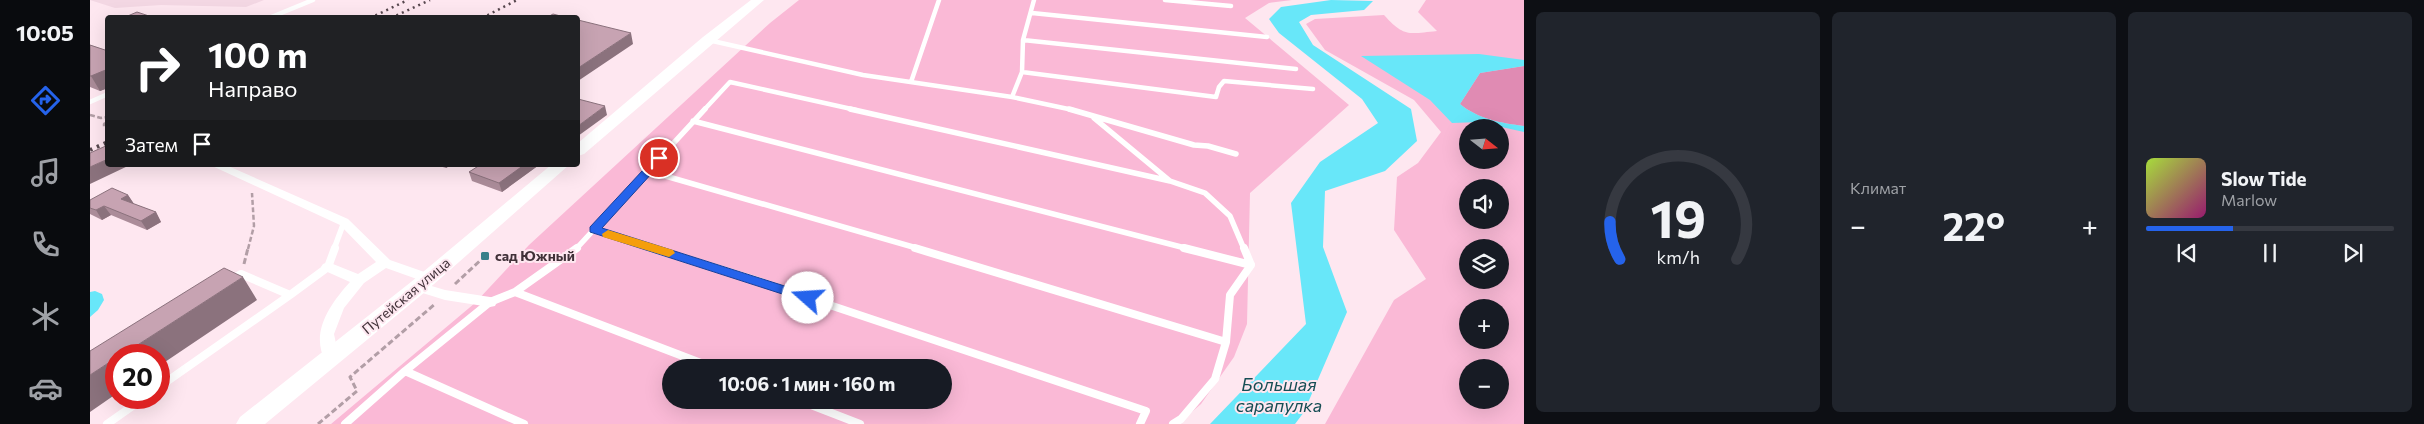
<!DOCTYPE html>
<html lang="ru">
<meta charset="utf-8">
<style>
:root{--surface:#171b24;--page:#20242c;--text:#f1f3f6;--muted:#9ea1a6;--line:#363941;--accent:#2563eb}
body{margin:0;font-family:Commissioner,sans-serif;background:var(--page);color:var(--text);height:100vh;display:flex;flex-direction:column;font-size:19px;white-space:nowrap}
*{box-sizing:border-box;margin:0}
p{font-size:16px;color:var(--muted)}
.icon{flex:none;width:28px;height:28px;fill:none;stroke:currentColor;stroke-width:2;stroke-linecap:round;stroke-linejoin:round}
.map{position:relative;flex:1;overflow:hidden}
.side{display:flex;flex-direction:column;gap:12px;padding:12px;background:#0d0f14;width:900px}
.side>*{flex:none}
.top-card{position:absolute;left:15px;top:15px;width:475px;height:152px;border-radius:5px;box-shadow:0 5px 20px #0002;background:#202124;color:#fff;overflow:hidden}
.needle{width:32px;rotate:107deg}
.buttons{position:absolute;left:1369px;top:119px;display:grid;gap:10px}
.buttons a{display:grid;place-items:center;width:50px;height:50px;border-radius:50%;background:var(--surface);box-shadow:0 5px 20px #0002;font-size:25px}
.speed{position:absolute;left:15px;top:344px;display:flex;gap:10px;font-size:25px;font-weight:700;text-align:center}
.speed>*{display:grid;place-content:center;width:65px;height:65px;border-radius:50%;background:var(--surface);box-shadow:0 5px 20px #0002;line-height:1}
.speed .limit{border:8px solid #d22;background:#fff;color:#111}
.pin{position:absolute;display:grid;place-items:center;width:42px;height:42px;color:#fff;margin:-21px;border:2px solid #fff;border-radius:50%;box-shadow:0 1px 5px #0007}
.me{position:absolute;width:55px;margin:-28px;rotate:289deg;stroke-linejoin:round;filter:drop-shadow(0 0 4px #0008)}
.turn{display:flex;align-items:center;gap:18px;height:105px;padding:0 20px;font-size:22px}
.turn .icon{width:65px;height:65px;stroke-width:2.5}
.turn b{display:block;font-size:35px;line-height:42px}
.then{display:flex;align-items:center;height:48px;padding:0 20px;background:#0003;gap:10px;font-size:19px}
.big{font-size:38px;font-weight:700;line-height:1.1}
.side .tile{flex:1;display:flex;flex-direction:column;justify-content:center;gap:8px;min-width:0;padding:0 18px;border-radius:8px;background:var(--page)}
.side .dial{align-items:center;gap:0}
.dial svg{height:130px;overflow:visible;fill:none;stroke:var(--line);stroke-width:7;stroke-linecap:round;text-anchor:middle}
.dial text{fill:var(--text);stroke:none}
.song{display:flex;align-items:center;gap:15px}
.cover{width:60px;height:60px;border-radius:8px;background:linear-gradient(135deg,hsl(80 70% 55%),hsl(320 70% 35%))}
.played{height:5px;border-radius:2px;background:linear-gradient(90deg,var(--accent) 35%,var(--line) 35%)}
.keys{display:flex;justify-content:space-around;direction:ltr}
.heat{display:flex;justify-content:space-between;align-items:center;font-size:28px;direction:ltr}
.side .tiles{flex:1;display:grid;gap:12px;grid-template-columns:repeat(3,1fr)}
.trip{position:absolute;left:572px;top:359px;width:290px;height:50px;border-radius:25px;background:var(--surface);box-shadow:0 5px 20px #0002;font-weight:700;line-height:50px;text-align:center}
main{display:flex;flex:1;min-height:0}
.tabs{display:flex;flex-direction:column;width:90px;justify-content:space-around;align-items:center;background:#090b0e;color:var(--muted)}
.tabs .icon{width:35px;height:35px}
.tabs .current{color:var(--accent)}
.tabs b{font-size:22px;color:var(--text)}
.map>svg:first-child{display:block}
.built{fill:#f3d7e3}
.green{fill:#fab9d6;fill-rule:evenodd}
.forest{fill:#e08bb3}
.water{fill:#68e7f9}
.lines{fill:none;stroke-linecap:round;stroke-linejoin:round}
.path-far1{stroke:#b29ea6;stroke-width:2.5;stroke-dasharray:5 2.5;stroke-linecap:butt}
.path{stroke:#b29ea6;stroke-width:3;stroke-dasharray:6 3;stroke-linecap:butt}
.service-far2{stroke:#fff;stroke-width:4.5}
.service-far1{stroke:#fff;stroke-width:5.5}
.service{stroke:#fff;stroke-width:8}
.minor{fill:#fff;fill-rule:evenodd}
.secondary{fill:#fff;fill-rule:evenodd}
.rail-far1{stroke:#57474e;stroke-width:2.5;stroke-dasharray:2 4;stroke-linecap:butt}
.rail{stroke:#57474e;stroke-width:4;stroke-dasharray:2.5 5;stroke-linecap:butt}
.wall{fill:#ab8c99}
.shaded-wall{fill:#8b727d}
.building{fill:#c7a3b2;stroke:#8b727d}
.route{fill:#2563eb;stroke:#184099}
.slow{fill:#f59e0b}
.poi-dot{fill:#39808a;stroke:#fee7f0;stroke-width:2}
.labels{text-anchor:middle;stroke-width:4;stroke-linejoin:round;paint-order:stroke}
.poi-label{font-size:14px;font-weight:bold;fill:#403138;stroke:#fee7f0;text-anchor:start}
.street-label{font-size:14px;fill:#403138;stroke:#fee7f0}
.near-water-label{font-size:18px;font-style:italic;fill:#154d54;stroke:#fee7f0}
</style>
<main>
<nav class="tabs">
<b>10:05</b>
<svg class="icon current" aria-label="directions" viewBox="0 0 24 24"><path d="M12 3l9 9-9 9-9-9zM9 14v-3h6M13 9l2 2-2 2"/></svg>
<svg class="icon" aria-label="music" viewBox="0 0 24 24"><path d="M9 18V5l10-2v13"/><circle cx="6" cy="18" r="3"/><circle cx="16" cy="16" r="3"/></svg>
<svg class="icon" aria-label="phone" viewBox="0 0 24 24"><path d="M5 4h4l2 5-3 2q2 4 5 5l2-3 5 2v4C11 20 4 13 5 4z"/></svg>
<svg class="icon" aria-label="climate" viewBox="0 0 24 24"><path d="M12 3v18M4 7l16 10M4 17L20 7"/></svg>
<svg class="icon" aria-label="car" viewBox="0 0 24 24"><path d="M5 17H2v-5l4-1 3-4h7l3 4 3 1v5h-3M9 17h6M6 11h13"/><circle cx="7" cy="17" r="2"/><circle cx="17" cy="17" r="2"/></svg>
</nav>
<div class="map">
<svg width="1434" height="424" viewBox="0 0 1434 424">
<rect width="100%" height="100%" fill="#fee7f0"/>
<path class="built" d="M0 0H174L156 7 71 5 25 8Z"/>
<path class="green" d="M709 0H1202L1179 3 1155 18 1259 105 1160 193 1157 324 1144 357 1111 404 1088 424H241L385 303 439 245 680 23ZM581 368H854V400H581Z
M1336 0H1434V424H1235L1304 300 1336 279 1304 230 1307 177 1328 163 1351 132 1324 100 1235 50 1216 24 1225 19 1294 15C1314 37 1318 34 1347 31L1328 12ZM1378 128H1410V160H1378ZM1378 188H1410V220H1378ZM1378 248H1410V280H1378ZM1378 308H1410V340H1378ZM1378 368H1410V400H1378Z"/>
<path class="forest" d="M1434 66V126C1411 123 1388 119 1370 104L1390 73Z"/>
<path class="water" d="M1241 0 1283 1 1274 10 1221 15 1209 22 1223 45 1321 109 1327 141 1295 171 1235 191 1233 247 1257 312 1214 412 1205 424H1120L1216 324 1201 203 1230 162 1288 123 1272 99 1189 33 1179 19 1191 7Z
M1389 54 1434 60V66L1390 73 1370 104C1388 119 1411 123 1434 126V132L1389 122 1362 123 1340 100 1271 56Z
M5 291 12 294 14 300 8 310 0 317V292Z"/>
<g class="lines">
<path class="path-far1" d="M0 115 11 118 18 117
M18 122 12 125H18
M158 249 164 226 162 193"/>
<path class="path" d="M154 264 158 248
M365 284 395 256
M228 424 267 391 260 377 345 304"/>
<path class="service-far2" d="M1075 0 1141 6
M942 13 1177 37
M179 18 223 0
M618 40 773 75 922 97 983 110
M933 40 1206 69
M932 72 1126 97 1129 87 1134 81 1223 89
M821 82 849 0
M922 97 932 72 933 40 944 0
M0 102 18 94
M614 110 640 82 766 110"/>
<path class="service-far1" d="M760 109 1080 181
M979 109 1104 145 1118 146 1146 154
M1004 118 1080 181 1115 193 1140 216 1154 249
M603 121 1099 249
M558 171 830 249
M504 230 565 249
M244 249 254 222
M486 249 615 109"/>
<path class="service" d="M487 248 425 292 624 368
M561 248 662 279 1056 411 1050 424
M825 248 1136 342
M1094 248 1161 265
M143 279 151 274 200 295 238 267 245 248
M425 292 400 302 315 371 434 424
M69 387 200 295
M708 400 770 424
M17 424 54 398
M255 424 315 371
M1083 424 1091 419 1125 379 1136 342 1140 295 1161 265 1154 248"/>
<path class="minor" d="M120 165H136L258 219 300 260 343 275 345 278 343 281 338 283 296 268 274 283 254 308 244 334 249 358 246 362 241 364 236 362C219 333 241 303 260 282L233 270 231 267 233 264 238 262 268 274 286 262 250 225Z
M328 282 355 290 400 297 405 298 407 302 405 306 400 307 355 300 323 290 321 287 323 284Z"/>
<path class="secondary" d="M661 0H674L494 154 488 156V143L613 37Z
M461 165H479L335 292 175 424H146L150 417 321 282Z"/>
<path class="rail-far1" d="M280 18 318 0
M301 18 340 0
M392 18 427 0"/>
<path class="rail" d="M0 150 18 142"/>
</g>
<path class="wall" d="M0 45 18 51V88L10 91 0 87Z
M346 165H361L356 168Z
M390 165H449L412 192 382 181 379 172Z
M38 195 44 204 66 212 71 222 57 230 21 215 12 220 0 214V200Z"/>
<path class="shaded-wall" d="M541 33 543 44 488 81V68Z
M18 69V88L10 91 1 76Z
M515 106 517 115 488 136V126Z
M18 159V165H40L0 184V167Z
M355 165H361L356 168Z
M434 165H449L412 192 409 183Z
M38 195 44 204 31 199Z
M14 206 21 215 12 220 6 210Z
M66 212 71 222 57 230 51 221Z
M153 277 167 300 69 366V355H32Z
M26 358V394L0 412V375Z"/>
<path class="building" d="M47 12 65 18H33Z
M463 14 478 18H456Z
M488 20 541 33 488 68Z
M0 45 18 51V69L1 76H0Z
M488 99 515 106 488 126Z
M18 145V159L0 167V153Z
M390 165H434L409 183 379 172Z
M22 188 38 195 31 199 66 212 51 221 14 206 6 210 0 208V200Z
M134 268 153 277 32 355H26V358L0 375V351Z"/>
<path class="route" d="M569 155 575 158 573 161 512 228 723 295 725 298 723 301H714L500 232V227L566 156Z"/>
<path class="slow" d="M518 230 583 250 585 253 579 257 513 237 512 234Z"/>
<rect class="poi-dot" x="390" y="251" width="10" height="10" rx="2.5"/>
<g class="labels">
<g class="poi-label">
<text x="405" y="261">сад Южный</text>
</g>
<g class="street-label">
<text transform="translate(316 296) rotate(-40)" y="5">Путейская улица</text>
</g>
<g class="near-water-label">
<text x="1189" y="391">Большая<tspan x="1189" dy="21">сарапулка</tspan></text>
</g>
</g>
</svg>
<div class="buttons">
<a><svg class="needle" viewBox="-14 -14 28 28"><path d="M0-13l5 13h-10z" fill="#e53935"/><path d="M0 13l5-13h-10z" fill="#9ea1a6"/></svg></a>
<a><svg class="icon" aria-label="sound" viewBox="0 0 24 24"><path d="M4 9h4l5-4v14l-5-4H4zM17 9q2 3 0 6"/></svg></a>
<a><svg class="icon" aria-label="layers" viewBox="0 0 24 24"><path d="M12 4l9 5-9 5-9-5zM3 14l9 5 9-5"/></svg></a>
<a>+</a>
<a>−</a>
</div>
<div class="speed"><div class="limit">20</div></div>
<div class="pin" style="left:569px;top:158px;background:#d93025"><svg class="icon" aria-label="arrive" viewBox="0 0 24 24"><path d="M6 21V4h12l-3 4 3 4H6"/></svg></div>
<svg class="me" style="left:718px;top:298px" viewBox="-20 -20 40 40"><circle r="19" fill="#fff"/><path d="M0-13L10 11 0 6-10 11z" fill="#2563eb"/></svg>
<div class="trip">10:06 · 1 мин · 160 m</div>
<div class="top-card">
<div class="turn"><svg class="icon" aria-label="right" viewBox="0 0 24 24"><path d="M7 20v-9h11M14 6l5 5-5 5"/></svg><div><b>100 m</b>Направо</div></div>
<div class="then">Затем<svg class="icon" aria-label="arrive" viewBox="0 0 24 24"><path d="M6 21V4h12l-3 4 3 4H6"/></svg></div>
</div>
</div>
<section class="side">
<div class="tiles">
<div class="tile dial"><svg viewBox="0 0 100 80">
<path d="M14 69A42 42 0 1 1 86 69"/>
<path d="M14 69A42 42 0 0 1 8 46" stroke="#2563eb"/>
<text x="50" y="56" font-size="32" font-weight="700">19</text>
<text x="50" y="72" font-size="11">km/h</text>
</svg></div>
<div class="tile"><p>Климат</p>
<div class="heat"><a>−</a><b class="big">22°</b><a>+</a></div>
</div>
<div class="tile">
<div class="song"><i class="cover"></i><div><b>Slow Tide</b><p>Marlow</p></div></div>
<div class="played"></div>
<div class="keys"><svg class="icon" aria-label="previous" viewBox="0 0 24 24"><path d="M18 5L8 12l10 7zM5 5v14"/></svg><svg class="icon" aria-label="pause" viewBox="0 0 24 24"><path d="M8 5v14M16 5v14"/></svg><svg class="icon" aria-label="next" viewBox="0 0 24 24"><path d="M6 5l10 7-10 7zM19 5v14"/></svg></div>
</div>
</div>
</section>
</main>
